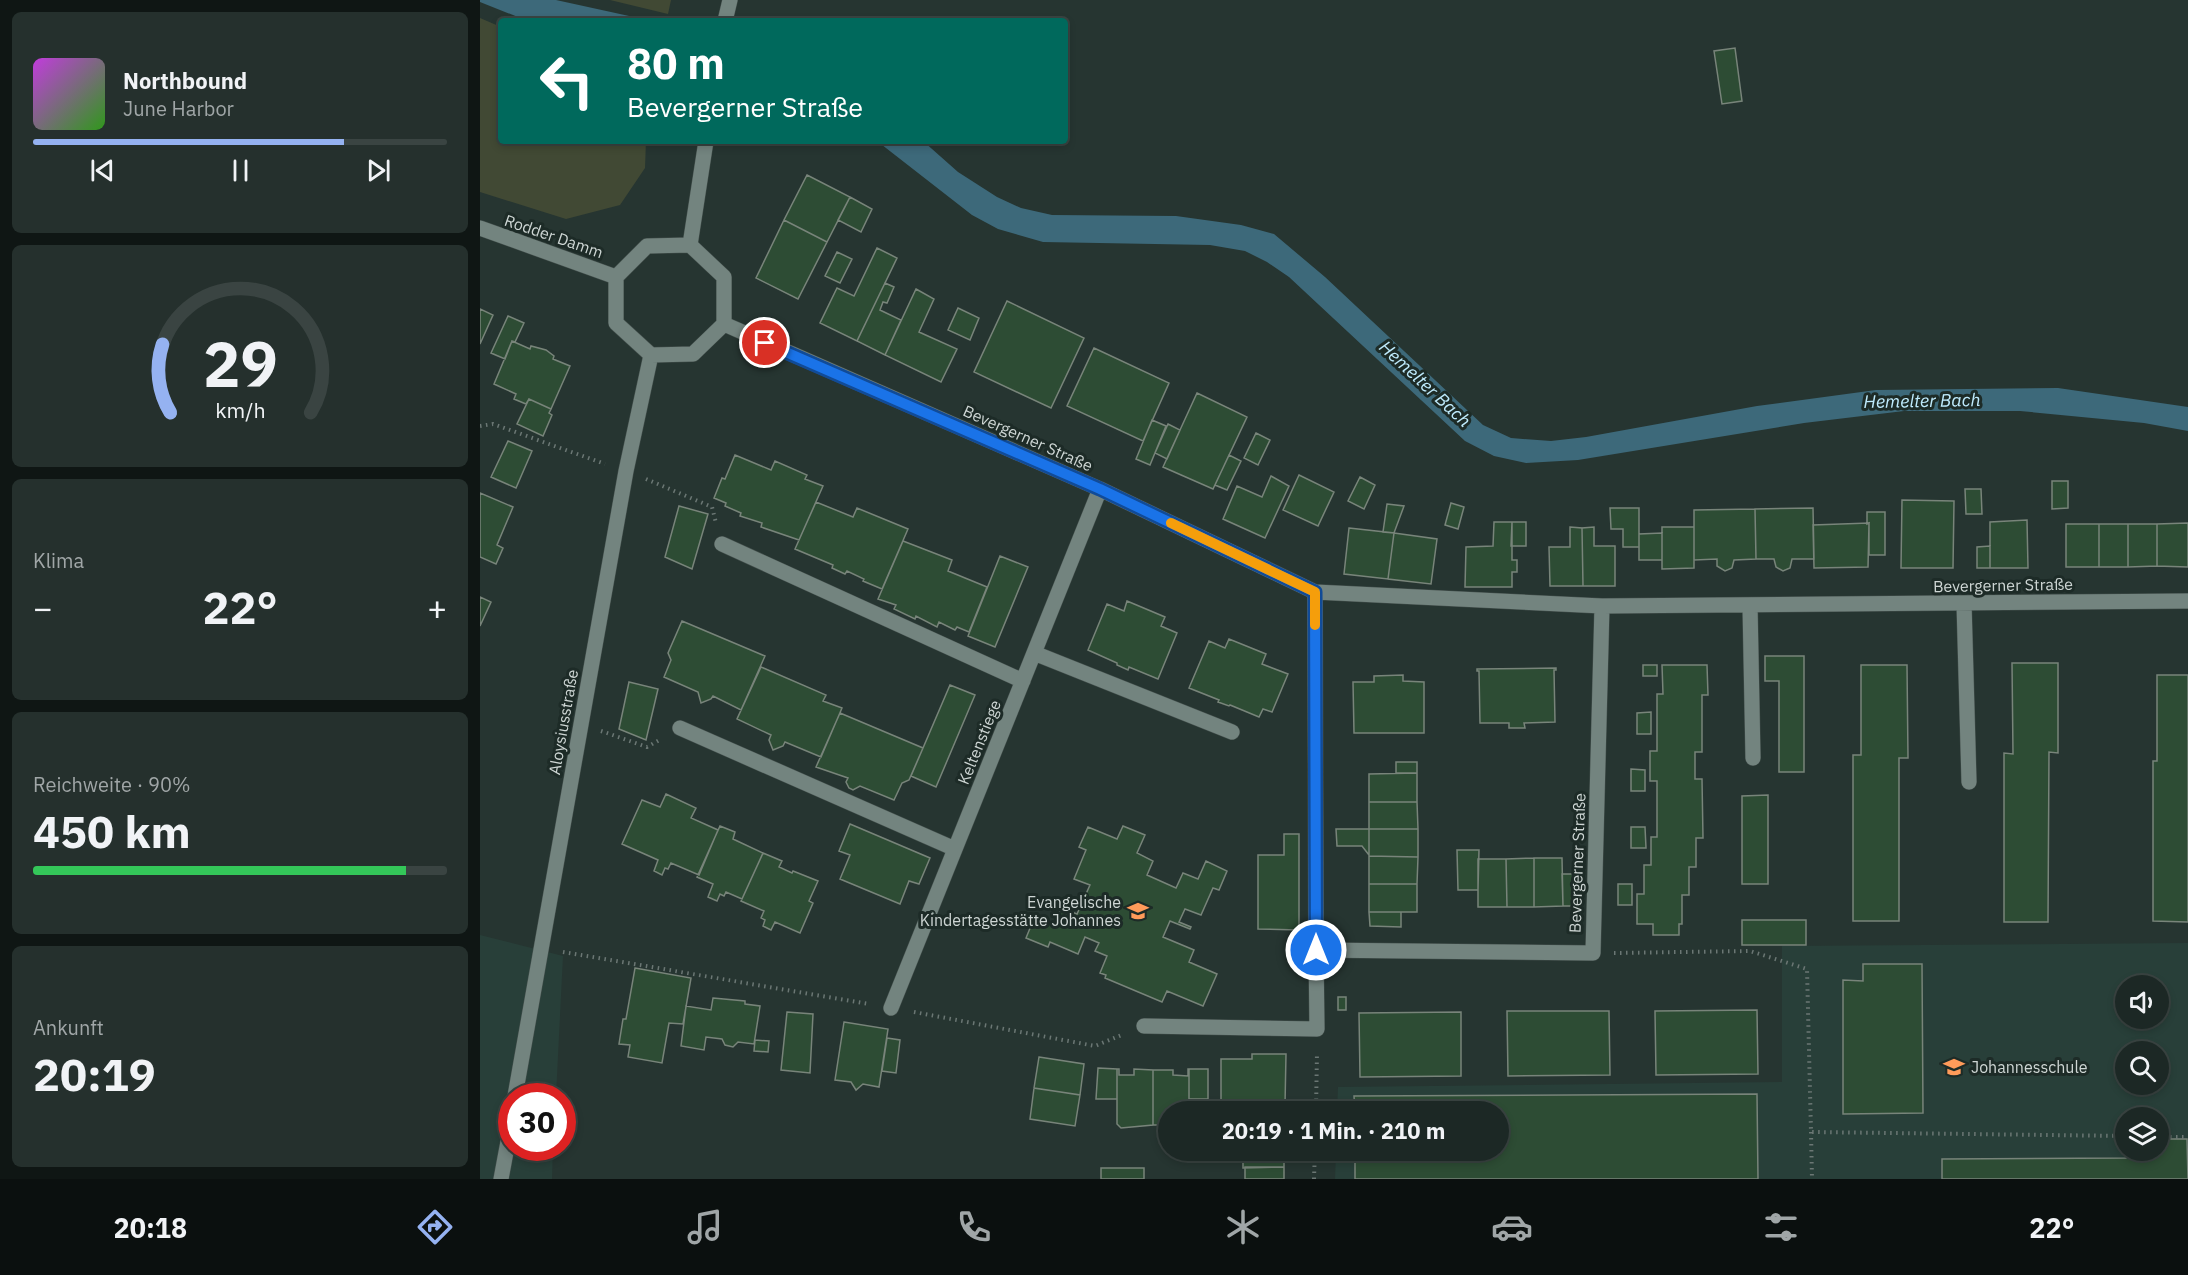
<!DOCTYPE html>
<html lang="de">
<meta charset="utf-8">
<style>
:root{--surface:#1c2825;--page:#25302d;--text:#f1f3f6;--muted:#a0a6a7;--line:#3a4442;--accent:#95b2f1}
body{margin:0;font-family:"IBM Plex Sans",sans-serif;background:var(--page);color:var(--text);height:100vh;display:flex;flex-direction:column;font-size:22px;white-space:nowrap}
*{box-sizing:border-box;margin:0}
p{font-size:20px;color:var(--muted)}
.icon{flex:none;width:33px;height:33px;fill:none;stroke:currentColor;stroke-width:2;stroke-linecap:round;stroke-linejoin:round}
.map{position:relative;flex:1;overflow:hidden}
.sheet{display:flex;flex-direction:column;gap:12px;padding:12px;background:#0f1614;width:480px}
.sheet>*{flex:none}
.banner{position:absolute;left:18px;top:18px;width:570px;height:126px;border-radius:6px;box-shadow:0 3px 9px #0003,0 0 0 2px var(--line);background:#00695c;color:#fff;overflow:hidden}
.fabs{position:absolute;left:1635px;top:975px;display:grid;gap:12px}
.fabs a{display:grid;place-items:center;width:54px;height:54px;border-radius:50%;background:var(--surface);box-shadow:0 3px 9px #0003,0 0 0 2px var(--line);font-size:30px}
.speed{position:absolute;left:18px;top:1083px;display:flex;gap:12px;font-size:30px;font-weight:700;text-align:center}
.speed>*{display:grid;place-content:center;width:78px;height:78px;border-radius:50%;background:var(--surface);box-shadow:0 3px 9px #0003,0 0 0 2px var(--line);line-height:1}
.speed .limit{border:9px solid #d22;background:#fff;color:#111}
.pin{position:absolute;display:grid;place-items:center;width:51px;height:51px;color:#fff;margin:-26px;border:3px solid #fff;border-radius:50%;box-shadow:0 2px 6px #0007}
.me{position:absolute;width:66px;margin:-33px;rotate:0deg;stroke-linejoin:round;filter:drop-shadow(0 0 4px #0008)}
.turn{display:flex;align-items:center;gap:21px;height:126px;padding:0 30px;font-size:27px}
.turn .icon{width:78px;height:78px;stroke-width:2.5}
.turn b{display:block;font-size:42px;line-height:51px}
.big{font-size:45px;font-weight:700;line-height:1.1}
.sheet .card{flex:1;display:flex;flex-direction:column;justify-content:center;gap:9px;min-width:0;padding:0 21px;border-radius:9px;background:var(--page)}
.sheet .dial{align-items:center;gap:0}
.dial svg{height:156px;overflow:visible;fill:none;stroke:var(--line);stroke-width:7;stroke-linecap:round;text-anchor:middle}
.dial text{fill:var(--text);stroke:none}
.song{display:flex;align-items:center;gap:18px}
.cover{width:72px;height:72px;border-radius:9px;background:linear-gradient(135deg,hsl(290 70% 55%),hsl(110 70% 35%))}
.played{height:6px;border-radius:3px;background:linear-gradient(90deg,var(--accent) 75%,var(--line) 75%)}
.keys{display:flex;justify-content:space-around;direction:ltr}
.heat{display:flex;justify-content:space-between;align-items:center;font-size:33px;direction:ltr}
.charge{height:9px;border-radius:4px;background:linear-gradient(90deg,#34c759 90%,var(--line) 0)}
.trip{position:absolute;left:678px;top:1101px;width:351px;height:60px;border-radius:30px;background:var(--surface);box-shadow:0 3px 9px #0003,0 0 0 2px var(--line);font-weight:700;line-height:60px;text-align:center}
.tab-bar{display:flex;height:96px;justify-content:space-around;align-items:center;background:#0b100f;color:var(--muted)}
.tab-bar .icon{width:42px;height:42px}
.tab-bar .on{color:var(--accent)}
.tab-bar b{font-size:27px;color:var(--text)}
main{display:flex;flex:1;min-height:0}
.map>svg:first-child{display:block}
.built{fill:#283f39;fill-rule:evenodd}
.green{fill:#414934}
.water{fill:#3d697a}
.building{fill:#2d4c34;stroke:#78847a;stroke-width:1.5}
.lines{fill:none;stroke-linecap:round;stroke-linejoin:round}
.minor-casing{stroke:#44504d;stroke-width:16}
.path{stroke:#6b7774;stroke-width:4;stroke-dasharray:1.5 4.5;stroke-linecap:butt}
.minor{stroke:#73847f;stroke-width:15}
.route-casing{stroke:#114b97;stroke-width:15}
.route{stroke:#1a73e8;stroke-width:10}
.slow{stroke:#f59e0b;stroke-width:10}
.labels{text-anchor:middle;stroke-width:6;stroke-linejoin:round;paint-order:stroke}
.street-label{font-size:16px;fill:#ced6d4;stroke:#1d2b27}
.poi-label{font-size:16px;fill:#ced6d4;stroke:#1d2b27;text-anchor:end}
.water-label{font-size:18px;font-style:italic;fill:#bfebfd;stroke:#1d2b27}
</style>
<main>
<section class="sheet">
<div class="card">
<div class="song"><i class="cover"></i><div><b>Northbound</b><p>June Harbor</p></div></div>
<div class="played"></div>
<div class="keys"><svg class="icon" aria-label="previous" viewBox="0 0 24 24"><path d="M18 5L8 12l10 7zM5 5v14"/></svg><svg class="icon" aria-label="pause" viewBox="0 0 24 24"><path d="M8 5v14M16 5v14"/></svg><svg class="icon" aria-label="next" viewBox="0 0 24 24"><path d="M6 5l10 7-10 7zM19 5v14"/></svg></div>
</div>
<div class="card dial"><svg viewBox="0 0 100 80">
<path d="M14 69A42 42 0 1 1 86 69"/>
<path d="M14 69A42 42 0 0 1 10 34" stroke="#95b2f1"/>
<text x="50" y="56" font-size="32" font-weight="700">29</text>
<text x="50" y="72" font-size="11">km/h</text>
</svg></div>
<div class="card"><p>Klima</p>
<div class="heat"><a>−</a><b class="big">22°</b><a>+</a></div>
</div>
<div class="card"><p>Reichweite · 90%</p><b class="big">450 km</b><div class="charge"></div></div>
<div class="card"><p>Ankunft</p><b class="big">20:19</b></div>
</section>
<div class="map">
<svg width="1708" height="1179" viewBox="0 0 1708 1179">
<rect width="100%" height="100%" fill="#263531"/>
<path class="built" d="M0 935 83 956 76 1096H32V1148H73L72 1179H0Z
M1708 943V1179H855L856 1151 1018 1150V1112L857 1111 858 1087 1302 1082V946ZM1646 986H1678V1018H1646ZM1646 1052H1678V1084H1646ZM1646 1118H1678V1150H1646Z"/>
<path class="green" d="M130 0H191L188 14Z
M0 18 21 27V141H166L165 168 140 205 86 219 0 192Z"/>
<path class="water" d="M0 0H76L172 21H48L0 2Z
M397 141H443L478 172 517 197 541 208 572 215 696 216 761 225 794 234 845 277 1003 425 1031 438 1071 441 1106 437 1277 406 1396 390 1578 388 1708 407V431L1664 423 1540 411H1424L1324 423 1098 460 1046 463 1014 456 985 441 809 277 787 262 765 251 730 245 563 242 518 229 492 215Z"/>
<path class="building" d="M1255 48 1262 101 1242 104 1234 51Z
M327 175 370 197 347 242 304 220Z
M370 197 392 209 381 232 358 220Z
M304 220 347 242 318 299 276 278Z
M397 248 417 258 377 341 340 323 357 288 374 296Z
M357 252 372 259 360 283 345 276Z
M405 283 414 287 407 303 403 302 400 310 421 320 405 355 377 341Z
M436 289 454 299 439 332 477 349 461 382 405 355Z
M527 301 604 338 571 408 494 372Z
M478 308 499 318 490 340 468 330Z
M0 309 13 315 0 344Z
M28 316 44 323 35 342 32 341 25 359 11 353Z
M32 341 50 349 51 346 66 350 74 356 73 359 90 366 71 409 49 399 46 404 34 399 36 394 14 384Z
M614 348 689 383 663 441 587 406Z
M717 393 767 417 733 489 683 467Z
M49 399 71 409 69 413 72 415 63 436 37 424Z
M672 420 686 426 670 465 656 459Z
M688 424 700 430 687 459 675 453Z
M776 433 790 440 778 465 764 458Z
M28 441 52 451 36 488 11 477Z
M255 455 291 470 295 461 327 475 325 479 343 486 319 540 281 527 282 523 260 516 261 513 245 506 246 503 234 498 242 478 245 479Z
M749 455 761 461 747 490 735 485Z
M819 475 854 492 838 526 803 510Z
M791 476 809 486 785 538 743 519 757 486 782 497Z
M880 477 895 485 884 509 868 501Z
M1572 481H1588V508L1572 509Z
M1485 489H1501L1502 514H1486Z
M0 493 33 507 17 545 23 548 16 564 0 557Z
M1422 500 1474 501 1473 568H1421Z
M336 502 373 517 377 508 428 529 402 589 383 581 384 579 367 571 365 574 352 568 353 565 315 549Z
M971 503 984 507 978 529 965 525Z
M907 504 924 506 914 533 903 532Z
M199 506 228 514 212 569 185 557Z
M1130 508H1159V547H1143V529H1131Z
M1333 508 1334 559H1312L1310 568 1303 571 1296 567 1294 559H1276L1275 509Z
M1275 509 1276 559 1254 560 1252 568 1245 571 1237 566V559L1214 560V510Z
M1387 512H1405V555H1389V523L1387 524Z
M1547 520 1548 568H1510V522Z
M1014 522H1032V560H1037V572H1032V587H985L986 547 1013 546Z
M1032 522H1046V546H1031Z
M1389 523 1388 567 1334 568 1333 525Z
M1708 523V567L1677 566V524Z
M1586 524H1619V567H1586Z
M1619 524H1648V567H1619Z
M1648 524H1677V566L1648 567Z
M1090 527 1102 528 1103 586H1070L1069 547H1090Z
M1114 527V546H1135V586H1103L1102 528Z
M1182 527H1214V568L1182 569Z
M869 528 914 533 908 579 864 574Z
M914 533 957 539 951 584 908 579Z
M1182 533V560H1159V534Z
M423 541 472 560 468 571 507 587 489 632 477 627 475 630 459 622 457 627 436 616 435 619 414 609 416 605 398 599Z
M1510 546V568H1497V547Z
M520 556 548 567 515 647 488 636Z
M0 597 11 602 0 626Z
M647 601 685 617 681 626 697 633 678 679 649 667 648 670 637 665V663L608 650 627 604 644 611Z
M202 621 285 656 261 710 233 696 231 699 221 703 218 692 184 677 191 660 188 653Z
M749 639 786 654 782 664 808 674 792 712 783 709 779 717 750 705 749 706 738 702 739 700 709 688 729 641 745 648Z
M1285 656H1324V772H1299V681H1285Z
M1532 663H1578V753L1569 752 1568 922H1524V753L1533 754Z
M1163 665H1177V676H1163Z
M1182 665H1227L1228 695H1222V752H1215V779H1222L1223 838H1216V867H1209V895H1202V924H1199V935H1173V924H1157V894H1164V865H1171V837H1177V781H1170V751H1177V694H1183Z
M1381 665H1427L1428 758H1419V921H1373V755H1381Z
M281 667 346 695 343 701 362 708 341 757 305 742 303 746 293 750 289 740 291 735 257 719Z
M1076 668V670H1074L1075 722 1044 723 1045 728H1029V723H1000L999 671H997V669Z
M923 675V681L944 682V733H874L873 682H894V676Z
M1677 675H1708V922L1673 921V761H1677Z
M149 682 178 689 166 740 139 729Z
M470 685 495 695 456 787 431 776Z
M1171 712V734H1157V713Z
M360 713 443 748 429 780 422 783 414 800 380 786 373 790 369 788 366 782 368 778 336 767Z
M916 762H937V773H916Z
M1151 769 1165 770V791H1151Z
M937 773V802H889V774Z
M186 794 216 808 211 818 238 830 219 875 191 863 188 869 185 868 182 875 174 871 178 860 142 844 162 800 180 807Z
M1288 795V884H1262V796Z
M889 802H937L938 829H889Z
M370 824 450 858 439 884 429 881 420 904 360 879 370 855 359 851Z
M240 826 255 832 253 839 283 853 262 899 246 892 244 896 240 894 237 901 228 897 233 884 217 877Z
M643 826 665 835 657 853 673 861 667 875 696 888 703 873 718 879 726 861 747 871 739 890 733 888 721 915 705 909 699 922 711 927 710 929 690 921 683 937 714 950 709 962 737 974 723 1006 687 991 682 1002 625 978 626 975 620 973 627 956 615 951 619 943 605 937 598 954 570 942 568 947 546 938 555 916 574 924 581 908 597 914 610 885 594 879 606 850 599 847 608 827 637 839Z
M1151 827H1165L1166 848H1151Z
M856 829H889V855L882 846H857Z
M889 829H938V857L889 856Z
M804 834H819V930L778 929V855H804Z
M977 850H999L998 890H978Z
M283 853 302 861 299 867 312 873 313 871 338 881 329 901 333 903 320 933 295 922 291 930 283 926 285 920 281 918 284 911 261 901Z
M889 856 938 857 937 884H889Z
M1054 858V907H1027L1026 859Z
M1054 858H1082L1083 906 1054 907Z
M998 859H1026L1027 907H998Z
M1082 874H1097V906H1083Z
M889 884H937V912H889Z
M1138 884H1152V905H1138Z
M889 912H921V927L890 926Z
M1262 920H1326V945H1262Z
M1383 964H1442L1443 1113 1363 1114V980L1383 981Z
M155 968 211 978 203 1024 189 1023 182 1063 148 1057 150 1045 139 1044 143 1019H146Z
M858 997H866V1010H858Z
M233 998 265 1001V1004L280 1006 274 1044 258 1042 253 1047 245 1045 242 1039 226 1037 224 1050 201 1046 206 1006 231 1010Z
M1277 1010 1278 1074 1176 1075 1175 1011Z
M1027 1011H1129L1130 1075 1028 1076Z
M307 1012 333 1014 330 1073 301 1070Z
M981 1012V1076L880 1077 879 1013Z
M364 1022 408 1029 399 1087 383 1084 376 1090 371 1082 355 1080Z
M407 1038 420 1040 416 1073 402 1071Z
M275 1040 289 1041 288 1052 274 1051Z
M772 1054H806L805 1105 774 1106V1110H741V1059H772Z
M559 1057 604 1064 600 1095 554 1088Z
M618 1068 637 1069V1099H616Z
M637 1069H639V1075H654V1069L673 1070V1125L641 1128 637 1124Z
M708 1069H709V1112H688V1127L687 1125H673V1070H693V1075L708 1076Z
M709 1069H728V1099H709Z
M554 1088 600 1095 595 1126 550 1119Z
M1277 1094 1278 1179H875V1150H1018V1112H875L874 1096Z
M1678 1139H1707L1708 1179H1462V1159L1646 1158V1150H1678Z
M763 1154H804V1167L763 1168Z
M765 1167H804V1179H765Z
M621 1168H664V1179H621Z"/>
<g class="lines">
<defs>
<path id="minor" d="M245 21 250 0
M0 228 136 277
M210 245 244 277V324L213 354 171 355 136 323V277L167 246Z
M210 245 226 141
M244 324 620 489 835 592 1122 606 1708 601
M242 544 543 681
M835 592 836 950 1113 953 1122 606
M1484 603 1489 782
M1270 605 1273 758
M554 653 752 732
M200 728 475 849
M411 1008 620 489
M664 1026 837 1029 836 950
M35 1096 146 471 171 355
M21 1179 32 1120"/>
</defs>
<use href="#minor" class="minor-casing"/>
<path class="path" d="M0 426 13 424 125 464
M166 479 232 507 236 523
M121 731 167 747 181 739
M83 952 389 1004
M1134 953 1270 951 1327 969 1331 1132 1646 1136
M434 1012 615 1046 644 1034
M836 1112 837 1052
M1331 1132 1332 1179
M1678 1137H1708
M834 1179 835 1150"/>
<use href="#minor" class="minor"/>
</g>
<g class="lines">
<defs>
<path id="route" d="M285 343 620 489 835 592 836 950"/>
</defs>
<use href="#route" class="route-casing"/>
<use href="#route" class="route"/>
<path class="slow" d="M691 523 835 592V625"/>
</g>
<defs>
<symbol id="school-bare" viewBox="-9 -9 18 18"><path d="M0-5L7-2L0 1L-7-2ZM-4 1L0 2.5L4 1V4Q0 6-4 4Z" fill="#ff9b5a" stroke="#1d2b27" stroke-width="2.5" paint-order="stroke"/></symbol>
</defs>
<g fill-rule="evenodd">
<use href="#school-bare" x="643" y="896" width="30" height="30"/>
<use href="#school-bare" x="1459" y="1052" width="30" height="30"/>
</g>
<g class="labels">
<g class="street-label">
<text transform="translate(74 236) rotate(19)" y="6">Rodder Damm</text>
<text transform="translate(548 438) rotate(24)" y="6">Bevergerner Straße</text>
<text transform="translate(1523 585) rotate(-1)" y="6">Bevergerner Straße</text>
<text transform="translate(83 722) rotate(-80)" y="6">Aloysiusstraße</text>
<text transform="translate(499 742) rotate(-68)" y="6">Keltenstiege</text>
<text transform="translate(1097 863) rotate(-88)" y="6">Bevergerner Straße</text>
</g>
<g class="poi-label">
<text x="641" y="908">Evangelische<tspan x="641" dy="18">Kindertagesstätte Johannes</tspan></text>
<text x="1491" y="1073" text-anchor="start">Johannesschule</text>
</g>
<g class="water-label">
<text transform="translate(945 384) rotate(43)" y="6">Hemelter Bach</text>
<text transform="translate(1442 401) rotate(-1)" y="6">Hemelter Bach</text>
</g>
</g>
</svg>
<div class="fabs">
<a><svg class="icon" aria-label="sound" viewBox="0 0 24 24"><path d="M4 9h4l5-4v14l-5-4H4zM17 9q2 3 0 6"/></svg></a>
<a><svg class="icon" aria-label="search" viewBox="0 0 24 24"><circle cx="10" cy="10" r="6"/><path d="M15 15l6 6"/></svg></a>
<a><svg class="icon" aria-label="layers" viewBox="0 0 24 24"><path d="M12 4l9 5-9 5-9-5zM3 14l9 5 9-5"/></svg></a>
</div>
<div class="speed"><div class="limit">30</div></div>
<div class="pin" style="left:285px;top:343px;background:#d93025"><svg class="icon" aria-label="arrive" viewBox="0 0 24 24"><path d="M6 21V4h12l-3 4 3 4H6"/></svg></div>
<svg class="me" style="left:836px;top:950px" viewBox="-20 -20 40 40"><circle r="17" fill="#1a73e8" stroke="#fff" stroke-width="3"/><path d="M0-11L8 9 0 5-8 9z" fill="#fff"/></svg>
<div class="trip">20:19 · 1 Min. · 210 m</div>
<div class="banner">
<div class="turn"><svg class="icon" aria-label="left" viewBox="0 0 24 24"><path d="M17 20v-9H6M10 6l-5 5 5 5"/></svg><div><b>80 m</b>Bevergerner Straße</div></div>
</div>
</div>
</main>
<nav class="tab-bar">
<b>20:18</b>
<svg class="icon on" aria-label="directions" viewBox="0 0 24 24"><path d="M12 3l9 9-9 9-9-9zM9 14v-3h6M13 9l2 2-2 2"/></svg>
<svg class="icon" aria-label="music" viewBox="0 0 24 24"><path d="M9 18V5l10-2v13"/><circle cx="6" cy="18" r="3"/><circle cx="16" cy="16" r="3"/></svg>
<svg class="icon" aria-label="phone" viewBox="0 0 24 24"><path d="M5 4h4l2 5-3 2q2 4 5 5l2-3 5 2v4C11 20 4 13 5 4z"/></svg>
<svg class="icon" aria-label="climate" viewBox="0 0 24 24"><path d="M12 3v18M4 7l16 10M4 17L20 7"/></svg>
<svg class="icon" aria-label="car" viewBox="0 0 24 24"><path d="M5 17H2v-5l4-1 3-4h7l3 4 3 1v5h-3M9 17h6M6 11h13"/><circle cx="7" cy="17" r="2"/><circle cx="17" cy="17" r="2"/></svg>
<svg class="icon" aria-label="filters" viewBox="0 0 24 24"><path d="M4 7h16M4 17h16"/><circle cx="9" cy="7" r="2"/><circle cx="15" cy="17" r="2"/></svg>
<b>22°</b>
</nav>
